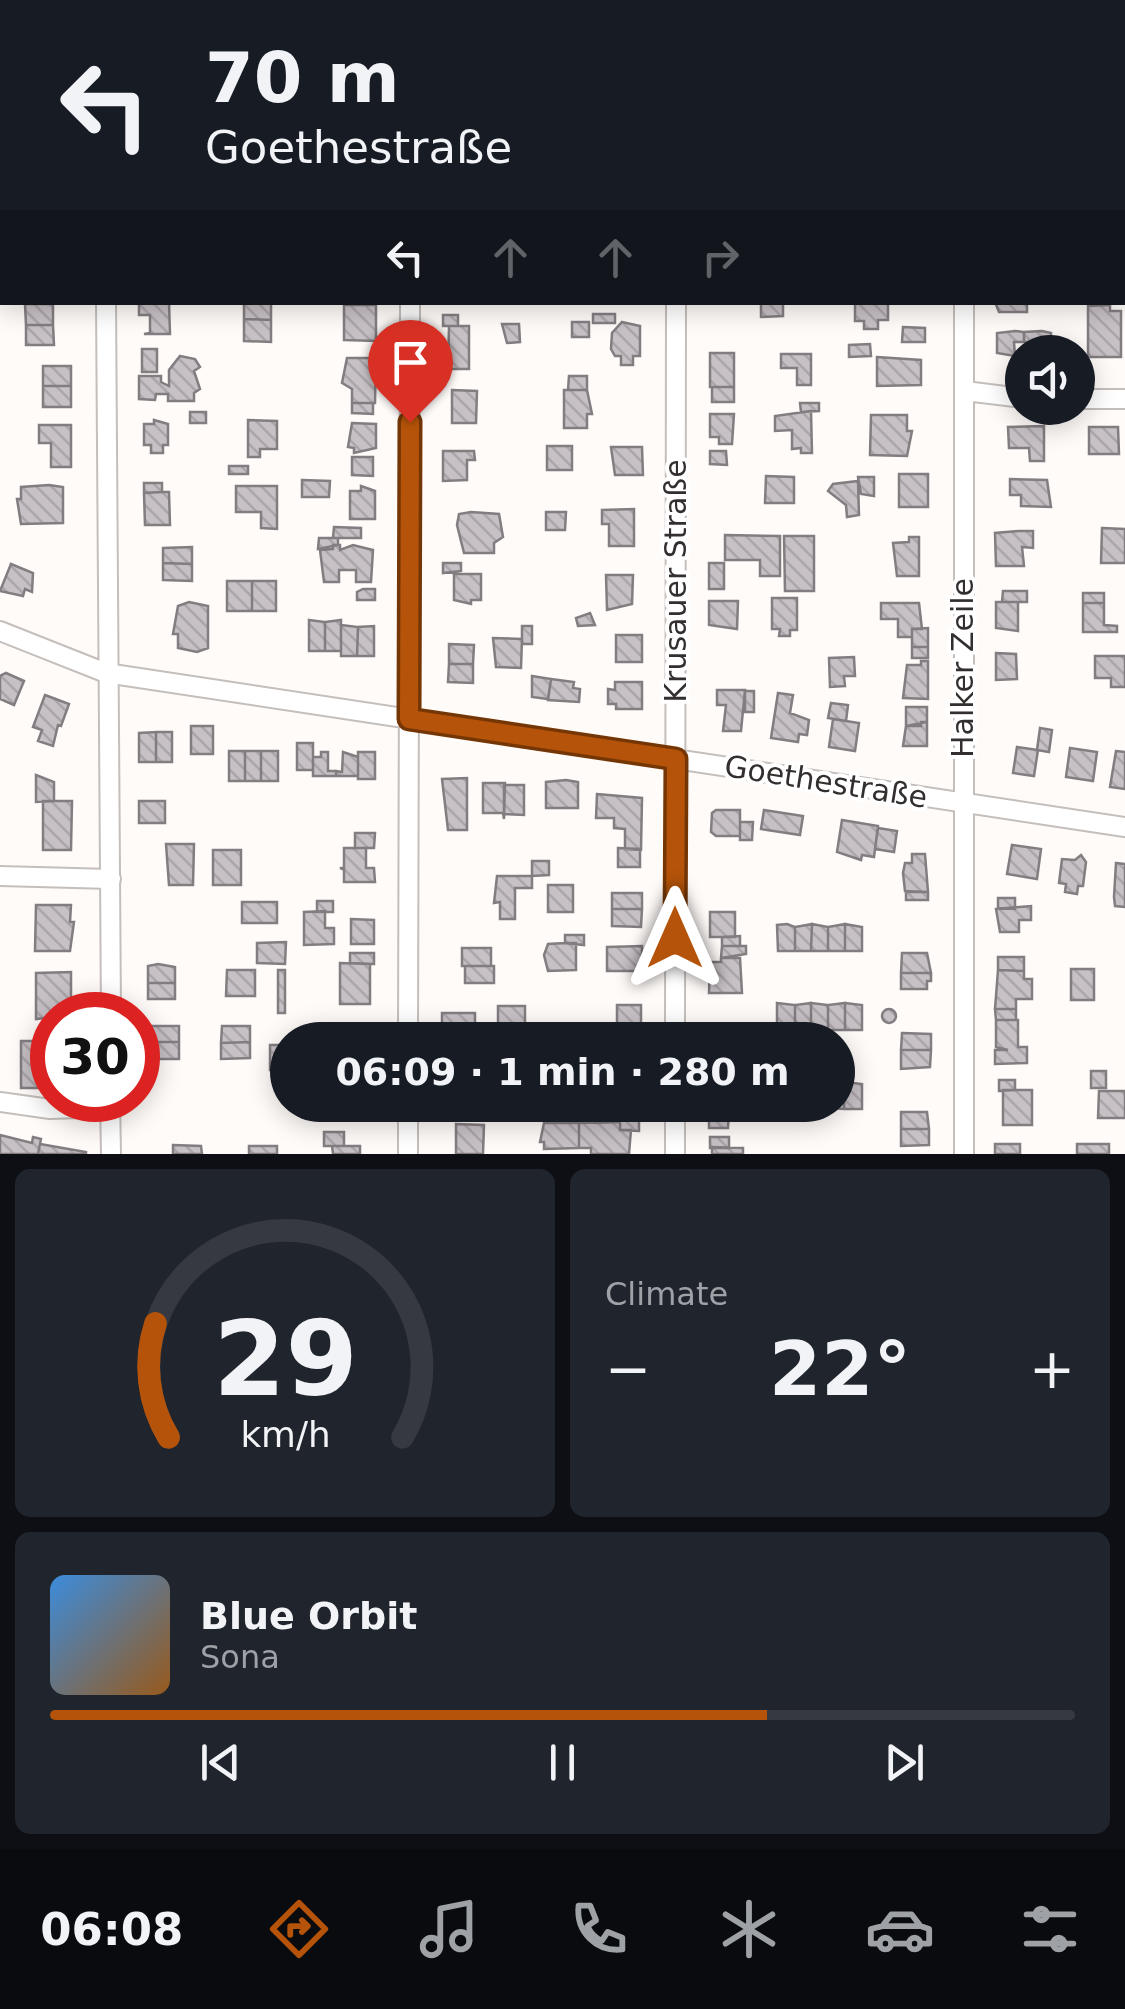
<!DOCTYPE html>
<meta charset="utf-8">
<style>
:root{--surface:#171b24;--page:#20242c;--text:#f1f3f6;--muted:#9ea1a6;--line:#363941;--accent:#b45309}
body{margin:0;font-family:"DejaVu Sans",sans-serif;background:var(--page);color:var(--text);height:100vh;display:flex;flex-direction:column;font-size:38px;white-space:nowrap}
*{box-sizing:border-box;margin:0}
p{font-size:32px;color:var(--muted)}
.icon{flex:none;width:55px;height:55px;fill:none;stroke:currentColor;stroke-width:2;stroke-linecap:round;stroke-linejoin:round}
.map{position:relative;height:1154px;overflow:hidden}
.side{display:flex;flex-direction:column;gap:15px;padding:15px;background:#0d0f14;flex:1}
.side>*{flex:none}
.top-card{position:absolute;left:0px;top:0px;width:1125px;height:305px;box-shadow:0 5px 25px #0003;background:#171b24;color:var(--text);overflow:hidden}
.tools{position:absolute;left:1005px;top:335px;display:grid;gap:20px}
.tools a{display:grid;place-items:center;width:90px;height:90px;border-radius:50%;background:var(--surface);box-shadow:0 5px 25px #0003;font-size:50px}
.speed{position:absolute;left:30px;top:992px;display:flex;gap:20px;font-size:50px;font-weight:700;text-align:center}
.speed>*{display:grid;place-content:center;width:130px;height:130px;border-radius:50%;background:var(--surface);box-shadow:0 5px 25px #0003;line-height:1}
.speed .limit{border:15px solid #d22;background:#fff;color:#111}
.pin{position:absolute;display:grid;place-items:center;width:85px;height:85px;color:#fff;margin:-102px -42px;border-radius:50% 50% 50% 0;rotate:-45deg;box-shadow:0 0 10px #0007}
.pin .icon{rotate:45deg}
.me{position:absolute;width:110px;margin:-55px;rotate:0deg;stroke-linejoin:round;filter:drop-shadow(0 0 8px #0008)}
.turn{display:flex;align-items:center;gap:35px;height:210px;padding:0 40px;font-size:45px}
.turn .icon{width:130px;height:130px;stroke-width:2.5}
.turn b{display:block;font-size:70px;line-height:85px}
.lanes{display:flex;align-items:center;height:95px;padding:0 40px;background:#0003;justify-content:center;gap:50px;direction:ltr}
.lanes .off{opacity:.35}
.big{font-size:75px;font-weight:800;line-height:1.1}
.side .card{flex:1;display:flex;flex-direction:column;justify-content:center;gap:15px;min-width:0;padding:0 35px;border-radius:15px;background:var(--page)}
.side .dial{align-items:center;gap:0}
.dial svg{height:260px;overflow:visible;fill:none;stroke:var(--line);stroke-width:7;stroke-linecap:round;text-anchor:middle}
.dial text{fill:var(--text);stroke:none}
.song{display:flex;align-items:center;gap:30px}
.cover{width:120px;height:120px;border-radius:15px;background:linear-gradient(135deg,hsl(210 70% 55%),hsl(30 70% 35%))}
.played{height:10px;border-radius:5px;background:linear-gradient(90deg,var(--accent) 70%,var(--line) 70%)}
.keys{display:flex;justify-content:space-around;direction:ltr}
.heat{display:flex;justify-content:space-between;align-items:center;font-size:55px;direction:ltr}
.side .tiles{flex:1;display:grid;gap:15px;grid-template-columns:1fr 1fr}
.card:last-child{grid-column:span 2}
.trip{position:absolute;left:270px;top:1022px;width:585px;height:100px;border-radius:50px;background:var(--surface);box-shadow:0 5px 25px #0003;font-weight:800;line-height:100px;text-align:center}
.tab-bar{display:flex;height:160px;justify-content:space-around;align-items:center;background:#090b0e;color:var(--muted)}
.tab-bar .icon{width:70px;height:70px}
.tab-bar .selected{color:var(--accent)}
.tab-bar b{font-size:45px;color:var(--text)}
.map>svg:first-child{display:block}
.building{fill:url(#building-back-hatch);stroke:#827d80;stroke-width:2.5}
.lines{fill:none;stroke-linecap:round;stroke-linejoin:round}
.minor-casing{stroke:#c5bfbc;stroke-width:22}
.minor{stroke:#fff;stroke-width:18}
.route-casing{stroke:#753606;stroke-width:25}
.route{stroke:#b45309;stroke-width:18}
.labels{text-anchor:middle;stroke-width:8;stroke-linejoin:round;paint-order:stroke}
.street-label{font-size:30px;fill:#322f2e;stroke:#fff}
</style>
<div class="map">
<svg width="1125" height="1154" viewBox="0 0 1125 1154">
<defs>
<pattern id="building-back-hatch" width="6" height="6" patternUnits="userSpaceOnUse" patternTransform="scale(2.5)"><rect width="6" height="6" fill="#c7c1c5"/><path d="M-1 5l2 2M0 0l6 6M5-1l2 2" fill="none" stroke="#aba6aa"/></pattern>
</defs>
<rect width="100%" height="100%" fill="#fffbf9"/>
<path class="building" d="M139 302H169L170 334H144L150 333V315H139Z
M244 302H271V320L244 319Z
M761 302H783V316L761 317Z
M855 302H888V320H878V329H864V321H855Z
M995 302H1027V312H999Z
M25 304H53V325H26Z
M344 305H376V341L344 340Z
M1110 305V311H1121V357H1088V306Z
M593 314H615V323H593Z
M443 315H458V326H443Z
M244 319 271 320V342L244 341Z
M572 322H589V337H572Z
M622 322 640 326V356H633V365H621V356H615L611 349 612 333Z
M502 324H519L520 342 507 343Z
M26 325H53L54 345H26Z
M449 326H469V369H448Z
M903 327 925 328V342H902Z
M1015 331 1024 332V342H1014L1015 356 997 353V333Z
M1042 331 1051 333V352H1031V342H1024V332Z
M870 344 871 356 849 357V345Z
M142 349H157V372H142Z
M710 353H734V387H710Z
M781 354H811V385H797V368H781Z
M180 356 195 359 200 367 194 371 200 389 194 393V401H168V394H156L155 400 139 399V376H161V382L169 386V370Z
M877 357 921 360V385L877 386Z
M347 358H376L375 403H352V389L342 383Z
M43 366H71V386H43Z
M569 376H587V390H568Z
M43 386H71V407H43Z
M712 387H734V402H712Z
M452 390 477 391 476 423H452Z
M564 390H587L592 414H587V428H564Z
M352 403H373V414L352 413Z
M800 403H819V411L801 412Z
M811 411 812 453H801V448L792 449V430L775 431V416Z
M190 412H206V423H190Z
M710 414H734L732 444H719V437H710Z
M871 415H907V431H912L907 456 870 455Z
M154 420 168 424V445H163V453H151V445H144V424H154Z
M248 420 277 421V449H260V457H248Z
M352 423 376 424V448L354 453V448L348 447Z
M39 425H71V467H51V443H39Z
M1044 426V461H1030L1029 448H1009L1008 427Z
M1089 427H1118L1119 454H1089Z
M547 446H572V470H547Z
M611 447H642L643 475H615Z
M443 451H474L475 460H467V480L443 481Z
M710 451H726L727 465 710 464Z
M352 457H373V476L352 475Z
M229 466H248V474H229Z
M899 474H928V507H899Z
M766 476 794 477V503H765Z
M858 477H874V496L861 494Z
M1010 479 1047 480 1051 507 1021 506V495H1010Z
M302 480 330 481 329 497H302Z
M858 481 859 515 847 517 846 505 828 491 833 484Z
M144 483H162V492L144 493Z
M49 485 63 487V523L21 524 17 499H21V487Z
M236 486H277V529L261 528V512H236Z
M361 486 375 491V519H350V491H361Z
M162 492H169L170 525H145L144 493Z
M634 509V546H609V524H602V510Z
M471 512 499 514 503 537 494 543V553H464L457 525 459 514Z
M546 512H566L565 530H546Z
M334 527 361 528V538H333Z
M1102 528 1125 529V563H1101Z
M1019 531H1033V548L1022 547 1024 566H996L995 533Z
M725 535 780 536V576H760V560H725Z
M784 536H814V591H785Z
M909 537H919V576H897L893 543 909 542Z
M319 538H338V545L318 549Z
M333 545H340V550L353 545 373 550 371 582H356V570H339V582H324L320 550 333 549Z
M192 547V564L163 563V548Z
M163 563 192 564V581L163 580Z
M443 563H461V571L443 573Z
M709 563H724V589H709Z
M11 564 33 573 32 592 25 589 23 596 0 591Z
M454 574H481V600H471V604L454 600Z
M606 575H633L632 604 607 610Z
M227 581H252V611H227Z
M252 581H276V611H252Z
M363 589H375V600H357V592Z
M1003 591H1027V602H1002Z
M1083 593H1104V603H1083Z
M772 598H797V630H790V636H779L780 629H772Z
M709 601H738L737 629 709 625Z
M189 602 208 606V648L197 652 178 648V634H173L178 606Z
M996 602H1018V631L996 628Z
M881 603H919L922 629H912V637H898V619H881Z
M1083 603H1104V625L1117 626V632H1083Z
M590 613 595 625 578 626 576 618Z
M309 620 325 622V651H309Z
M341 620V651H325V622Z
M341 625 358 627 357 656H341Z
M374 626V656H357L358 627Z
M522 626H532V644H522Z
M928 628V647H912V629Z
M616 635H642V662H616Z
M493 638 522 639 521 668 496 667Z
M449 644 474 645 473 664H449Z
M912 647H928V658H912Z
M996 653 1016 654 1017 679 996 680Z
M1095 656H1125V687H1111V678H1095Z
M854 657 855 676H844L845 686 830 687 829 658Z
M921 661H928V699L903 698 907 665H921Z
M449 664H473V683L448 682Z
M6 673 24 681 14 705 0 699V676Z
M532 676 551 679 548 699 532 697Z
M551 679 574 682 573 688 580 689 579 702 548 700Z
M615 682H642V709H616V704H608V689L615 690Z
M717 690H745L741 731H723L726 705H717Z
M745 691H754V712H745Z
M778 693 793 695 790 713 809 720 807 735 799 734 798 742 771 738Z
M45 695 69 704 61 726 58 725 53 746 38 741 42 730 33 727Z
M831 703 848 705 846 721 828 718Z
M906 707H927V722L906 726Z
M833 719 859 723 855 751 829 747Z
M921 722H927V746H903L906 726H921Z
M191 726H213V754H191Z
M1040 728 1052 730 1049 752 1037 750Z
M156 732V762H139V733Z
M156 732H172V762H156Z
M297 743H313V770H297Z
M1017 747 1038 750 1034 776 1013 773Z
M1070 748 1097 752 1093 781 1066 777Z
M229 751H245V781H229Z
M245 751H261V781H245Z
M261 751H278V781H261Z
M1116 751 1125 752V789L1110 787Z
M321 752H328V771H336V776H313V757H321Z
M343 752 358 757V776H336V771L342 772Z
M358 752H375V779H358Z
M36 775 54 782V801L36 802Z
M467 778V830H448L442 779Z
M566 780 578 782V808H546V782Z
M483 783H505L504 819 503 813H483Z
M504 785H524V815L504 814V819Z
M597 794 642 798 641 850 625 849V829L614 828V818H596Z
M43 801H72L71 850H43Z
M139 801H165V823H139Z
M716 810H740V836H716L711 832 712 813Z
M764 810 803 816 800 835 761 829Z
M842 820 878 826 874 857 862 855 861 860 837 852Z
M740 822H753L752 840H740Z
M878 828 897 831 894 852 875 849Z
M355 833H375L374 848H355Z
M166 844H194L193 885H169Z
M1012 845 1041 849 1037 879 1007 874Z
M344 848H366V868H374L375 882H344V870L340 868H344Z
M618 848 640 849V867H618Z
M213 850H241V885H213Z
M912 854H925L928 892 905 891 903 873 905 863H912Z
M1081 855 1086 862 1083 886H1078L1077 894 1065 892 1066 884 1059 883 1062 859 1075 860Z
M532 861H549V875L532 876Z
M1116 863 1125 864V907L1115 906 1114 897Z
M497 876H532V888H515V919H500V902L494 903Z
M548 885H573V912H548Z
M906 892H928V900H906Z
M612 893H642V909H612Z
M998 898H1015V909L998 908Z
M317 901H333V912H317Z
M242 902H277V923H242Z
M36 905H71L70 922H74L70 951H35Z
M1031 906V920H1019V932H1000L996 909Z
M612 909H642L641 927 612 926Z
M325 911V928H334V944L304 945V912Z
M710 912H735V937H710Z
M351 919 374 920V944H351Z
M787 924 795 927V951H778L777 925Z
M812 924 811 951H795V927Z
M812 924 828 927V951H811Z
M845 924V951H828V927Z
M845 924 862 927V951H845Z
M565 935H584V945L565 943Z
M740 936V946H722V937Z
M286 942 285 964 257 963V943Z
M565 943H576V970L548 971 544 955 548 944Z
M642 946V971H607V947Z
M722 946H746V954L721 958Z
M462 948H491V966H462Z
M350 953H374V964L350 963Z
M902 953H927L931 973H901Z
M998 957H1024V971L998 970Z
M721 958H740L742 993H709L710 962H721Z
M340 963 370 964V1004H340Z
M158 964 175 967V983H148V966Z
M465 966H494V983H465Z
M1071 969H1094V1000H1071Z
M227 970H255V996H226Z
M278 970H285V1013H278Z
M998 970 1024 971V979H1032V999H1016V1009H995Z
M71 972V1015L36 1019V973Z
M901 973H931V981H927V989H901Z
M148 983H175V999H148Z
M777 1003 795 1005V1030H777Z
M811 1003V1030H795V1005Z
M811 1003 828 1005V1030H811Z
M845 1003 862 1005V1030H845Z
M845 1003V1030H828V1005Z
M617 1005H641V1030H617Z
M498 1006H525V1031H498Z
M882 1016a7 7 0 1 1 14 0a7 7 0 1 1-14 0Z
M995 1009H1016V1020H996Z
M442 1013H475V1040H450V1028H442Z
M996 1020H1018V1047H1027V1063L995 1064V1050H1008L996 1047Z
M549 1025H564L570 1039H549Z
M729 1025H740L742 1040H709V1029H729Z
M151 1026H179V1042H151Z
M222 1026H250V1042L221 1043Z
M902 1033 931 1034V1050H901Z
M21 1041H52V1088H21Z
M151 1042H179V1059H151Z
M250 1042V1058L221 1059V1043Z
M270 1045H285L288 1070H270Z
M901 1050H931L930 1067 901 1069Z
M1091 1071H1106V1088H1091Z
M999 1080H1015V1090L999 1091Z
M838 1082H845L844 1109 828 1108 838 1105Z
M845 1082 862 1084V1109H844Z
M1003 1090H1032V1125H1003Z
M1099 1091H1125V1118H1098Z
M619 1105H641V1114H619Z
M709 1105H734V1111H729L728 1128H709Z
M901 1112H927L929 1129H901Z
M619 1114H639V1131L620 1130V1122L596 1123V1115Z
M620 1122V1130H631L629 1154H591V1148H579V1123Z
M544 1123H579V1148L544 1149V1142H540Z
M456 1124 484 1125 483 1154H456Z
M901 1129H929V1145L901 1146Z
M324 1132H344V1146H324Z
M0 1135 32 1143 33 1137 41 1139 38 1154H0Z
M710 1137H729V1148H710Z
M40 1144 86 1152V1154H38Z
M995 1144H1020V1154H995Z
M1077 1144H1109V1154H1077Z
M173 1145 201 1146 202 1154H173Z
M249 1146H277V1154H249Z
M332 1146H360V1154H333Z
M712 1147 743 1148V1154H712Z"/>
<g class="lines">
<defs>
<path id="minor" d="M963 0V2
M106 2V0
M412 2V0
M677 2V0
M106 302 111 1015
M965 391 1022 398
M1078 399H1125
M0 631 106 673 1125 827
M0 876 111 879
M408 1040 410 302
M675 1040 676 302
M110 1100 111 1154
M0 1102 50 1109 110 1107
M408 1154V1105
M675 1154V1105
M964 1154V302"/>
</defs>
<use href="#minor" class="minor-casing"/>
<use href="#minor" class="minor"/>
</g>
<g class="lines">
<defs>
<path id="route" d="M410 422 409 719 676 759 675 938"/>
</defs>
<use href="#route" class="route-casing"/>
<use href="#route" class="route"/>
</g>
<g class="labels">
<g class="street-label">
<text transform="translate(676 581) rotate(-90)" y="10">Krusauer Straße</text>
<text transform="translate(963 668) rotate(-90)" y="10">Halker Zeile</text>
<text transform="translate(826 782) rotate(9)" y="10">Goethestraße</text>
</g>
</g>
</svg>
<div class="tools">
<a><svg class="icon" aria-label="sound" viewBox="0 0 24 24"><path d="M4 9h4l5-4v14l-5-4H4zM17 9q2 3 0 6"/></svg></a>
</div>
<div class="speed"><div class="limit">30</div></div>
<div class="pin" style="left:410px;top:422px;background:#d93025"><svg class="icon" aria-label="arrive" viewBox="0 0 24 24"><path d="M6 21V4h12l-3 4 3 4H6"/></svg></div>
<svg class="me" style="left:675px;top:938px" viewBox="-20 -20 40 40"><path d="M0-17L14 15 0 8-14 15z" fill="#b45309" stroke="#fff" stroke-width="4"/></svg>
<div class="trip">06:09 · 1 min · 280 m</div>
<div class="top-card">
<div class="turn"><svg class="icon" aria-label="left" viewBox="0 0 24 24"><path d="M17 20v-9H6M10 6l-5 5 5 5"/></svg><div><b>70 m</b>Goethestraße</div></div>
<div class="lanes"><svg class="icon" aria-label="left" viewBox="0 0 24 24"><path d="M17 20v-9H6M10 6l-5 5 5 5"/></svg><svg class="icon off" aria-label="ahead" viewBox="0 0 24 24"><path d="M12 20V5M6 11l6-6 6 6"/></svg><svg class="icon off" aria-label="ahead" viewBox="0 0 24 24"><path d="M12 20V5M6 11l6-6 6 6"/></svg><svg class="icon off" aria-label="right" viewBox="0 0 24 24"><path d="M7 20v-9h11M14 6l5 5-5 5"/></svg></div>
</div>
</div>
<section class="side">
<div class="tiles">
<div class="card dial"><svg viewBox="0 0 100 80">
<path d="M14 69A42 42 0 1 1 86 69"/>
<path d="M14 69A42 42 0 0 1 10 34" stroke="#b45309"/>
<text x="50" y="56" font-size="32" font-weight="700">29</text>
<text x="50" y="72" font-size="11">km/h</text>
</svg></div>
<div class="card"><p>Climate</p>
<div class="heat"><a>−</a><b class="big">22°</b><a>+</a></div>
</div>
<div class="card">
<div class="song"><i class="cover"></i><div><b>Blue Orbit</b><p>Sona</p></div></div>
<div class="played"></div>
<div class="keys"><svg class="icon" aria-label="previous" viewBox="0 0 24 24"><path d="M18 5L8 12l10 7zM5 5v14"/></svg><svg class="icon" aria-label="pause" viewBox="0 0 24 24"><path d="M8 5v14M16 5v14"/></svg><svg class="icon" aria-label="next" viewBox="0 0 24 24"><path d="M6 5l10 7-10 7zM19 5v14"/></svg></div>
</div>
</div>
</section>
<nav class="tab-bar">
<b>06:08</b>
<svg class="icon selected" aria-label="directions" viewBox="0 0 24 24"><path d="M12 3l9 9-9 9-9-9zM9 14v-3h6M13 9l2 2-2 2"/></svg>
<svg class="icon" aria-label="music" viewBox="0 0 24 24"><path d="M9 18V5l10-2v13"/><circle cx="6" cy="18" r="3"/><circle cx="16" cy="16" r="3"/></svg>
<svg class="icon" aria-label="phone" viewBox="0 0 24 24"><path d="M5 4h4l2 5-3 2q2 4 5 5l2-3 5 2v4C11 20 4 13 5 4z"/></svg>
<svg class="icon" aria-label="climate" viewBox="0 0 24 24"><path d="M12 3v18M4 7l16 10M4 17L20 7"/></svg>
<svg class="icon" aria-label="car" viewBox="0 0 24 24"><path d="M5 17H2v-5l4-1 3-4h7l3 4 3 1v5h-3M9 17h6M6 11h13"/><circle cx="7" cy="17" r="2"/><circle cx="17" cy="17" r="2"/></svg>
<svg class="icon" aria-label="filters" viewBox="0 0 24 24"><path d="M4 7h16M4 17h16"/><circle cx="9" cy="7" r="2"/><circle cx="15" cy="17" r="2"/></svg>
</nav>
